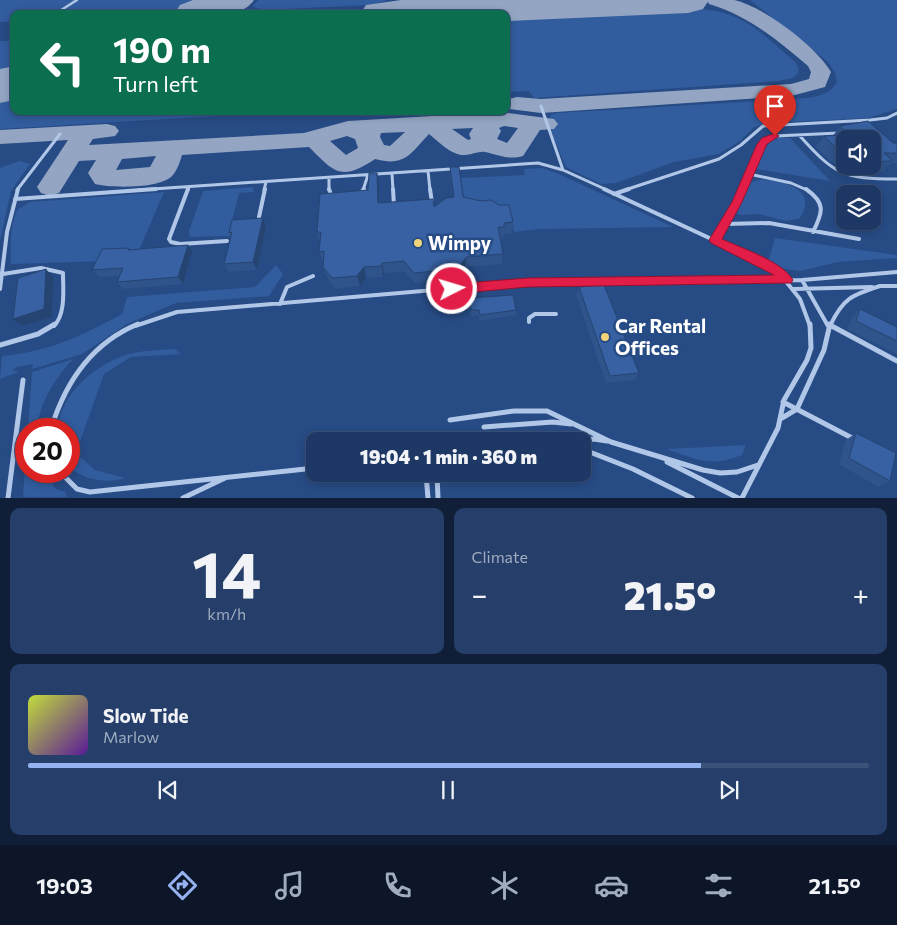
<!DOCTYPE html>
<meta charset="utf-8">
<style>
:root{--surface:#1d3864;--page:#253f6a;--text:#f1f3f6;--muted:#a0acbf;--line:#3b5278;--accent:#95b2f1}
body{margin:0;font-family:Commissioner,sans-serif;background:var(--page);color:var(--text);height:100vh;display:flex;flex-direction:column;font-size:19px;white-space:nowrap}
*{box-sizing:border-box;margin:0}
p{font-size:16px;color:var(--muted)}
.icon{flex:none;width:28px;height:28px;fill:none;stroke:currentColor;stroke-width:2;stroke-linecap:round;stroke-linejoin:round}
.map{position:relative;height:498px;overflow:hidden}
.drawer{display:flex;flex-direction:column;gap:10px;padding:10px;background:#101f37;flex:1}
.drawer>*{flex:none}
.top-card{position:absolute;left:10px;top:10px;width:500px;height:105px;border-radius:10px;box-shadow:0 2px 8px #0003,0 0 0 1px var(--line);background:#0b6e4f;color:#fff;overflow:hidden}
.tools{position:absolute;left:836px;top:130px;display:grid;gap:10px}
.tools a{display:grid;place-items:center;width:45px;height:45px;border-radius:10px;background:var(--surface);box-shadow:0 2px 8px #0003,0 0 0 1px var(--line);font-size:25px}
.speed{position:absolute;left:15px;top:418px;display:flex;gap:10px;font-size:25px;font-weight:700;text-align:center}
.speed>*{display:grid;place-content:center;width:65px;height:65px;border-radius:50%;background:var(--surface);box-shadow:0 2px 8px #0003,0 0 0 1px var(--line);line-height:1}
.speed .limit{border:8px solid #d22;background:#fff;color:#111}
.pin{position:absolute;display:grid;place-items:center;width:42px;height:42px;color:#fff;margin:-51px -21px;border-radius:50% 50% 50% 0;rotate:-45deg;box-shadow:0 0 5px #0007}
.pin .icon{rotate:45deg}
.me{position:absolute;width:55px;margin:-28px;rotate:85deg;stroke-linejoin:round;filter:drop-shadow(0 0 4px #0008)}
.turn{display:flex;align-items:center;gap:18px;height:105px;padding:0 20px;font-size:22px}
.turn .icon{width:65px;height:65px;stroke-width:2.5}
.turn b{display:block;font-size:35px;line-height:42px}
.big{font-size:38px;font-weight:800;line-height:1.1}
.drawer .tile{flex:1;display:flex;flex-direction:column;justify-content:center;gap:8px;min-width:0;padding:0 18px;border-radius:10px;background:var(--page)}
.drawer .dial{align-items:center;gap:0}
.dial b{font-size:65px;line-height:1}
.song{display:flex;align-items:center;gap:15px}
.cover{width:60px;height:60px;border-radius:8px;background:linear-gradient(135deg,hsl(70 70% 55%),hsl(270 70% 35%))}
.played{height:5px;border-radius:2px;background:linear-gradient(90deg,var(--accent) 80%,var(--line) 80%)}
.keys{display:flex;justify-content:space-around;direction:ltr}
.heat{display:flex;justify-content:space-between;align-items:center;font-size:28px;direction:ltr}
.drawer .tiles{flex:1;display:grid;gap:10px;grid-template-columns:1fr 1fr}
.tile:last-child{grid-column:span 2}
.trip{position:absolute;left:306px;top:432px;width:285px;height:50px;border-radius:10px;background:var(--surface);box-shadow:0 2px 8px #0003,0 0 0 1px var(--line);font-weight:800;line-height:50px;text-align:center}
.tabs{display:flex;height:80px;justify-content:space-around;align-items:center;background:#0c1628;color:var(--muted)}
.tabs .icon{width:35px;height:35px}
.tabs .current{color:var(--accent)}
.tabs b{font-size:22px;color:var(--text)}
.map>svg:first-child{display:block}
.green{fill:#315c9d}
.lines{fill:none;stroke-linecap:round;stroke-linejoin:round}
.taxiway{fill:#93a5c2;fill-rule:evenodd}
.runway{fill:#93a5c2;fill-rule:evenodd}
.service-far3{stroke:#b1c7e8;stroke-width:2.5}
.service-far2{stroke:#b1c7e8;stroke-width:3}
.service-far1{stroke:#b1c7e8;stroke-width:4}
.service{stroke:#b1c7e8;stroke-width:5}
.wall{fill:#2f538b;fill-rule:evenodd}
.shaded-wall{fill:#264471}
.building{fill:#3761a2;stroke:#264471}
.route{fill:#e11d48;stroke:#92132f}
.poi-dot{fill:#f0d477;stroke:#274b85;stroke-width:2}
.labels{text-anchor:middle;stroke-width:5;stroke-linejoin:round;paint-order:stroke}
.poi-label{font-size:19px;font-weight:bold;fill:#fff;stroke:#274b85;text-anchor:start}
</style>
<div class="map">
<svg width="897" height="498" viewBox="0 0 897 498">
<rect width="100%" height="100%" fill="#274b85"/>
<path class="green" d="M0 0H204L180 9 155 14H14V21L0 22Z
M259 0H389L371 5 262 10 253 7V5Z
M750 0H897V109L868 118 770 123 754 127 740 141 719 154 674 162 616 183 601 184 566 167 547 122 551 115 557 113 808 98C821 95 830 94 837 82L835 73 828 62Z
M699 9C743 11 764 35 795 62L799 69C798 79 787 79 778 81L534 98 529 91 506 92V18Z
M0 41H14V69L0 73Z
M14 95V111H303L0 129V100Z
M779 137 790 138 830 181 756 169C758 155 766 142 779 137Z
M19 161 30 164 11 191 0 241V168Z
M542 168 559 174 673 227 540 229 514 232 510 214 465 206 461 178 525 175 524 169Z
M763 179C784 182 820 189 799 219L785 221 759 214 740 215 734 211 748 183Z
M252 187 254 192 239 193 231 225V236L190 237 189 231 203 191Z
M164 192 137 255 106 261 11 264C10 250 10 224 17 211 20 207 26 205 30 202Z
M775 238 897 255V258L838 262 801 271 785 269 768 263Z
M276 265 283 274 269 296 176 303 127 324 82 354 32 369 33 364 17 367 13 370 19 372 0 379 2 356C51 351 79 337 122 314L127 297 255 287Z
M175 349 181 354 131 357 104 374 76 453 95 470 125 478C106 484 84 480 69 467V429H58C60 393 97 363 129 354 144 350 160 350 175 349Z
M73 359C53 381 42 400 36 429H28L32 372Z
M746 445 742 455C710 468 697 459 666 449Z
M26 453V471H42L56 489 65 492 67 497H23Z"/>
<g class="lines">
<path class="taxiway" d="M400 0C415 0 428 4 443 7L446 11 444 14H420L410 9 402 14H372L374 10 395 5Z
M707 0C715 0 725 0 734 0 763 6 817 47 831 72L825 87 791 96 541 113 509 109 506 104 509 99 517 97 541 99 791 84 809 79 811 72 808 66C777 40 749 16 709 4Z
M501 112 554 119 558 124 554 129 540 130 523 156C508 160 499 155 485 152 479 151 471 155 465 155 452 156 439 142 429 134 410 154 405 167 375 159 341 182 334 172 309 147L182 155C180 162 177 171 172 176 159 189 111 188 95 184L88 173 96 160 79 161 59 193 50 196 41 193 37 187 68 140 0 144V130L107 124 115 126 119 131 115 136 93 139 89 145 304 133 348 121ZM504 126 518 128 507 143 497 139 501 131 499 128ZM473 128 469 134 471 139 468 140 452 129ZM405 132 390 146 384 145 380 137 381 133ZM347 136 355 139 358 148 346 155 330 141ZM156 156 150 167 116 170 122 159Z"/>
<path class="runway" d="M193 0H254C239 22 199 14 174 14L180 5Z
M401 0H709L703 9 688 13 506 21V14H360L366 5Z
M14 66V100L0 103V69Z"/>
<path class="service-far3" d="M55 14 77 0"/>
<path class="service-far2" d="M541 106 563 170
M799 135C835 175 843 179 897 179
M428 171 430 190
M392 174 393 190
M749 174 791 183 807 190
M329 178V190
M17 190 60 134
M138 190 538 163 563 170 607 190
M188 190 189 187
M264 190 266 182
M363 190 368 175
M625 190 719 159 741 145 763 126 870 120 887 118 897 113
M742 190 765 140 775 136 839 133"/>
<path class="service-far1" d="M188 189 169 239 171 242 180 244 227 241
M329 189 332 197
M393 189 394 206
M430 189 432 203
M604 189 776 269 800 299 810 326
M806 189C826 203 823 212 813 232
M360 194 364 189
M614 194 629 189
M15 199 156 189
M259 217 265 189
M725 224 769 223 859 239
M715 240 743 189
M3 274 41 268 63 273C63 289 66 314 54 326
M802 280 828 326
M879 286H897
M0 289 7 232 18 189
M794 289 872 287
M280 304 287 287 313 276
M529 322V318L535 314H556
M135 326 177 312 528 282 802 280 897 272
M830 326C843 298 852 295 880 286"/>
<path class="service" d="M828 324 897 361
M0 345 38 334 55 324
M783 402 854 439
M782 418 797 409 824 350 830 324
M450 420 514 411H547L611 442 703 470 720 473 737 472 758 465
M484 427 553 422 571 424
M51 429C65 383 92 343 138 324
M579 441 594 439 607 441
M582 449 633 469 692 498
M667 462 738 498
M59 471 77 489 90 492 315 468
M426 474 428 498
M437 474 438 498
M8 498 23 380
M183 498 225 478
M742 498 778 428 784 400 807 360 811 348 810 324"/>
</g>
<path class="wall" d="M840 126 893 143H897V163H890L883 172 856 173 843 169 830 161 816 147 824 136H833ZM845 139H872V166H845Z
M450 167 463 197 513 222 512 233 504 234 503 238H500L503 254 502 264 465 267 458 280 415 283 405 272 384 273 383 277 366 278 360 286 335 289 327 277 323 267 324 262H323L319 252 320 243 317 232 368 190 377 173 379 183V203L434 207 453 198 450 178Z
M266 226 257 270 228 272 224 264 231 236 229 233Z
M130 249 192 252 183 284 123 289 117 282 120 276 99 277 92 270Z
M579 287 639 373 635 380 606 383 576 295Z
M469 298 516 310V315L479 321 478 315 471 316 469 304Z
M860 309 897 327V354L847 329 852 317Z
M856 433 890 481 878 487 839 464 846 440Z"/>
<path class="shaded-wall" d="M377 173 379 183V214L378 203Z
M263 218 266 226 257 270 253 262Z
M188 245 192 252 183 284 178 277Z
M466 257 465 267 458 280V269Z
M382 263 384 273 383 277 382 266Z
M364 267 366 278 360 286 357 276Z
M46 269 53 277 52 317 22 326 13 319Z"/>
<path class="building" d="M868 121 893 143H897V153H884L892 161 872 162V139H845V155L838 150 824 136 849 135 840 126Z
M450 167H459L463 197 481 201 491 200 499 205H509L513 222 504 223V227H498L503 254 466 257 458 269 414 273 404 261 382 263V266L364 267 357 276 332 278 323 267 324 251 319 252 321 232H317L320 194 368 190 369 173H377L378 203 433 199 434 207 446 198 454 197Z
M263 218 253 262 224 264 232 232 229 233 232 220Z
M188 245 178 277 117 282 123 268 92 270 102 249 129 248 128 250Z
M46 269 44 309 13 319 18 278Z
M604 285 639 373 610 376 579 287Z
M513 295 516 310 480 315 479 310H471L469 298Z
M860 309 897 327V341L856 321Z
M856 433 896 453 890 481 849 458Z"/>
<path class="route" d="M775 133 779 136 767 144 742 202 722 239C741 248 782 261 793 280L791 283 528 287 452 294 445 289 452 284 528 278 774 275 711 243 709 240 732 202 757 144 762 138Z"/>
<g class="poi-dot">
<circle cx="418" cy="243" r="5"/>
<circle cx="605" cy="337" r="5"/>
</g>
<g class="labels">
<g class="poi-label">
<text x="428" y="250">Wimpy</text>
<text x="615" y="333">Car Rental<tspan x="615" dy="22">Offices</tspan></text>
</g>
</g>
</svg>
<div class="tools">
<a><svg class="icon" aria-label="sound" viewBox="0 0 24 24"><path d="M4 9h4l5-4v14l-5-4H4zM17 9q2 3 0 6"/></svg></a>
<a><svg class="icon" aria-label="layers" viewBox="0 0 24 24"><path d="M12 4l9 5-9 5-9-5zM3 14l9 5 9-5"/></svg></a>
</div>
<div class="speed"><div class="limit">20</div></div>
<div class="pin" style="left:775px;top:136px;background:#d93025"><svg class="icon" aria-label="arrive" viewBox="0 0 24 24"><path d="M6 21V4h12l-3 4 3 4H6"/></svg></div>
<svg class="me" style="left:452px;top:289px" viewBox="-20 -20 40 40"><circle r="17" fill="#e11d48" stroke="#fff" stroke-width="3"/><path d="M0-11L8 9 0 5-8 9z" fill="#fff"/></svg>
<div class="trip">19:04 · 1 min · 360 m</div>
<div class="top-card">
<div class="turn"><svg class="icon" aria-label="left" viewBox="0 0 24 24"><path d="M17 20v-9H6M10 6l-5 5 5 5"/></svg><div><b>190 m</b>Turn left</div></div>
</div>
</div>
<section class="drawer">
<div class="tiles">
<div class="tile dial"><b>14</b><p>km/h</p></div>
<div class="tile"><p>Climate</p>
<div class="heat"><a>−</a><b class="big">21.5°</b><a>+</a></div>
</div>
<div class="tile">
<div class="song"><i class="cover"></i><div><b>Slow Tide</b><p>Marlow</p></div></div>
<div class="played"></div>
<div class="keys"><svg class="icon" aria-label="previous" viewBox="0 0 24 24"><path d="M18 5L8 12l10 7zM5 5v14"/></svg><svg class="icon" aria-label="pause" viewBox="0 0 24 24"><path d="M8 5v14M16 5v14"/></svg><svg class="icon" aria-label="next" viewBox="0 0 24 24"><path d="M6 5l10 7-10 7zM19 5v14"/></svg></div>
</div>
</div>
</section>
<nav class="tabs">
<b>19:03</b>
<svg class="icon current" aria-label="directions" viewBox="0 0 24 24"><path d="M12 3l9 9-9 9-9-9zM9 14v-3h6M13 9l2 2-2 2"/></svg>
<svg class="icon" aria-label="music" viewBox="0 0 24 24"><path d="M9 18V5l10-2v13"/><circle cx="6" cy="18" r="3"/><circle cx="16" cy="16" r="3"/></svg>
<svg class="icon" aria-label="phone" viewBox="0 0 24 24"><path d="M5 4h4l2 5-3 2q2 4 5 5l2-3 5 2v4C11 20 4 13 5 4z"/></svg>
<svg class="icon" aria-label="climate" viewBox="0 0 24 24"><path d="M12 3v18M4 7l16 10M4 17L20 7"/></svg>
<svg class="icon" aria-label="car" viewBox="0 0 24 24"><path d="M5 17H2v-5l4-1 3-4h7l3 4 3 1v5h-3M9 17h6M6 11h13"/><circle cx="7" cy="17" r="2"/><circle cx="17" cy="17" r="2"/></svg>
<svg class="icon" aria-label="filters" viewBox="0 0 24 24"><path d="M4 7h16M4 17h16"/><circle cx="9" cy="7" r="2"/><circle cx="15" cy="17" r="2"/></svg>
<b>21.5°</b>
</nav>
